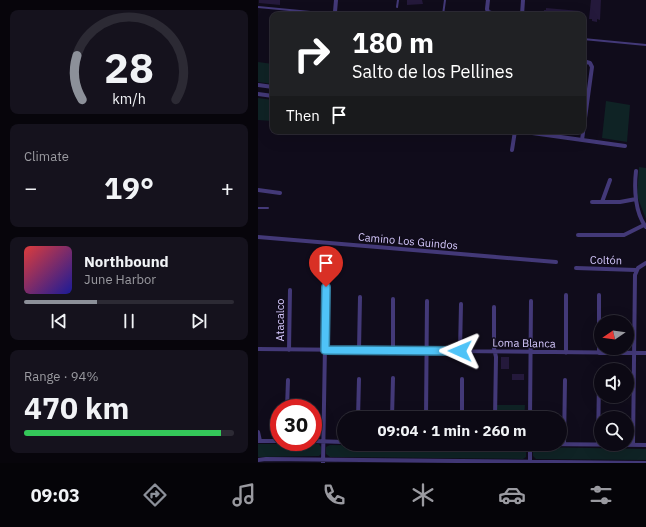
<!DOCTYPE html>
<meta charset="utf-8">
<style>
:root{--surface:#0c0914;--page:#15121d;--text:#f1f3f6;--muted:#9a9aa0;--line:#2c2a34;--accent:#8c9099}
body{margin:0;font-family:"IBM Plex Sans",sans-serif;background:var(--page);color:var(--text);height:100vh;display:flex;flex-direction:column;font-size:15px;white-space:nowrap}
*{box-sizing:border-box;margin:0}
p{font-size:13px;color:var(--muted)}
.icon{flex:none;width:22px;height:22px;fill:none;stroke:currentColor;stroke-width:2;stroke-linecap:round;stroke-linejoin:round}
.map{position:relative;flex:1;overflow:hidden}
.side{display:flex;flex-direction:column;gap:10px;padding:10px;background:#07050b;width:258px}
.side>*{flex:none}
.top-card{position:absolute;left:12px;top:12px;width:316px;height:122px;border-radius:8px;box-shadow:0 4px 16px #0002,0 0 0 1px var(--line);background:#202124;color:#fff;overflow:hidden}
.needle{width:26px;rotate:257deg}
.tools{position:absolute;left:336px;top:315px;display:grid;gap:8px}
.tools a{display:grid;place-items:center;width:40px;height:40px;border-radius:50%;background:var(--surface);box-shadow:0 4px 16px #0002,0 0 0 1px var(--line);font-size:20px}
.speed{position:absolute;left:12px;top:399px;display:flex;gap:8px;font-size:20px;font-weight:700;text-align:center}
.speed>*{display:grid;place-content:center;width:52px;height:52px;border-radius:50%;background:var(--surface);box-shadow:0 4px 16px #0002,0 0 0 1px var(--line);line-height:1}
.speed .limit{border:6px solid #d22;background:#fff;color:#111}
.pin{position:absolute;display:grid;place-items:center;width:34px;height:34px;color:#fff;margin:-41px -17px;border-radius:50% 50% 50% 0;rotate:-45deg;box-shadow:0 0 4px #0007}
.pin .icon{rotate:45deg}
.me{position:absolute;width:44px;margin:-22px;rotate:271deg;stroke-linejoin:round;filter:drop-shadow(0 0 3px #0008)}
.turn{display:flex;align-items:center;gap:14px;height:84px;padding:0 16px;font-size:18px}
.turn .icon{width:52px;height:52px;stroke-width:2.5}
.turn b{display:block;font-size:28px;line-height:34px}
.then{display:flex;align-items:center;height:38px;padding:0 16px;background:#0003;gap:8px;font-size:15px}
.big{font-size:30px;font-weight:800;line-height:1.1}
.side .widget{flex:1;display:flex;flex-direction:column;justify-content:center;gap:6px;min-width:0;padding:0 14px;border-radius:8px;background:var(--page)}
.side .dial{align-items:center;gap:0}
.dial svg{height:104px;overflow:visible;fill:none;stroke:var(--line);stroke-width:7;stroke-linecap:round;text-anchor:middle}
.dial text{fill:var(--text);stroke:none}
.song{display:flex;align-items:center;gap:12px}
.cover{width:48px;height:48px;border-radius:6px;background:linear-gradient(135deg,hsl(0 70% 55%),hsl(240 70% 35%))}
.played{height:4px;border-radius:2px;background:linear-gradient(90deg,var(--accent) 35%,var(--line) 35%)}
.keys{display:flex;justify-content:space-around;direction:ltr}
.heat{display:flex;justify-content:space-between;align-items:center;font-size:22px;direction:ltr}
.charge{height:6px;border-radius:3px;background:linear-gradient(90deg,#34c759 94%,var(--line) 0)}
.trip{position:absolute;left:79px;top:411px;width:230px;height:40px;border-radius:20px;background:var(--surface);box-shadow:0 4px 16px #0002,0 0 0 1px var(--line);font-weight:800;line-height:40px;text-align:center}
.dock{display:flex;height:64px;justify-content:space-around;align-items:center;background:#050408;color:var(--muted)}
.dock .icon{width:28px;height:28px}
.dock .selected{color:var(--accent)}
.dock b{font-size:18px;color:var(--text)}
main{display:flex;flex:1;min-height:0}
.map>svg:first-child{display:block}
.green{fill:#0f2325}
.building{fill:#24193b}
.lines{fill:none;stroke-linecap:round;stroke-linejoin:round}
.lane{stroke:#433978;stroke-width:2}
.street{stroke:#433978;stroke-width:4}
.route-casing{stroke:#337fa1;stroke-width:10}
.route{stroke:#4fc3f7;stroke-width:7}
.labels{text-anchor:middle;stroke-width:3;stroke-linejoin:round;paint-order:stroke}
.street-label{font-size:11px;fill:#d5c8fd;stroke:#100c1b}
</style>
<main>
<section class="side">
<div class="widget dial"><svg viewBox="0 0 100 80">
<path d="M14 69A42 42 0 1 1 86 69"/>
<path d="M14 69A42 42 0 0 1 10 35" stroke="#8c9099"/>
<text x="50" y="56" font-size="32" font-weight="700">28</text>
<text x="50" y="72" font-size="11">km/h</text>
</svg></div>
<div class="widget"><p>Climate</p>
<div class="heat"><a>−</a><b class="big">19°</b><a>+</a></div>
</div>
<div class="widget">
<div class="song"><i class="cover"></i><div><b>Northbound</b><p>June Harbor</p></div></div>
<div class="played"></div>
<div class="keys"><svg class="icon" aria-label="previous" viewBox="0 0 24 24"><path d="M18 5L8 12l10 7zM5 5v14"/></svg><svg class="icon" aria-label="pause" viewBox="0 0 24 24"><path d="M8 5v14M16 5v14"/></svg><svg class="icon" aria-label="next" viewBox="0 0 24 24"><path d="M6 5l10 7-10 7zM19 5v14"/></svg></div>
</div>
<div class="widget"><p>Range · 94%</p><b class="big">470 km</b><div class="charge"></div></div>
</section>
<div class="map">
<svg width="388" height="463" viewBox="0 0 388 463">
<rect width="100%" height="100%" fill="#100c1b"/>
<path class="green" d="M0 62 15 64V84L0 82Z
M0 98 15 100 14 121 0 120Z
M348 101 372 105 369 142 344 138Z
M381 167 388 168V219L379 196Z
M238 405H267L266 418H238Z
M0 444H61L63 447V454L61 456 0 457Z
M72 445 265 447 268 450V457L265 459 72 457 68 454V447Z
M278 447 388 449V460L278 459 275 456V450Z"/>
<path class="building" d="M1 0H22V5L1 3Z
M149 0H164L165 4 149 5Z
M333 0H343L342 20 339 19V22L334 21V19H331Z
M288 8 322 11 321 15H285L286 10H288Z
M243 357H251V369H243Z
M254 374H266V380H254Z"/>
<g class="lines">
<path class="lane" d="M0 7 84 15
M139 7 140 0
M185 15 187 0
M325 39 388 45
M0 208H10"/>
<path class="street" d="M230 0 229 9 230 12 233 13 257 15
M77 12 78 0
M264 15 265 0
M0 85 15 87
M0 94 15 96
M260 131 367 146
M324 140 334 67 332 63 325 61
M254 150 257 131
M378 171C376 189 377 213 388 227
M0 190 22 193
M334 202H362L378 199
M344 202 352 180
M320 235H366L386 225
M0 237 298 262
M318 268 378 270
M236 307V348L238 357 237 418
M0 349 388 353
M31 350 32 290
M101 350 102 297
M135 351V299
M202 351 203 304
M308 353V295
M341 353V295
M29 408 30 380
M100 418 101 379
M134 418 135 378
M168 418 169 301
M204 418V379
M272 418 273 301
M0 432 2 441
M0 441H21
M55 441 86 442
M284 444 388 445
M306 444 307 380
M340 445 341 380
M375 445 377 275 380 268 388 263
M0 460 8 459 388 463
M65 463 68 287
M272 463V444"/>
</g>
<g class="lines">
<defs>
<path id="route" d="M68 287 67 350 202 351"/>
</defs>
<use href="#route" class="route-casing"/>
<use href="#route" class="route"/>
</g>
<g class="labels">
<g class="street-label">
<text transform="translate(150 241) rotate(5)" y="4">Camino Los Guindos</text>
<text transform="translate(348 260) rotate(1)" y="4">Coltón</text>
<text transform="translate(22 320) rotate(-90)" y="4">Atacalco</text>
<text transform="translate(266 343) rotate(1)" y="4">Loma Blanca</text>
</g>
</g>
</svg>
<div class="tools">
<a><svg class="needle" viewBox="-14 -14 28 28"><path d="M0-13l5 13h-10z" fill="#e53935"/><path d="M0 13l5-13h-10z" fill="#9a9aa0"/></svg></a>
<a><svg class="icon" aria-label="sound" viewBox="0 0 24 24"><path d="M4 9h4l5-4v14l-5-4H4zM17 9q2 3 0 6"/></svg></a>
<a><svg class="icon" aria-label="search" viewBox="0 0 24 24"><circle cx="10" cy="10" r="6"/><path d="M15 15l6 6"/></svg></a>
</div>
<div class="speed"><div class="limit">30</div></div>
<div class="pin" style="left:68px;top:287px;background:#d93025"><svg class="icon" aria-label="arrive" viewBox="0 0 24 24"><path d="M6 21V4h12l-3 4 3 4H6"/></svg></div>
<svg class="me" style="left:202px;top:351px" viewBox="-20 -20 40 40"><path d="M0-17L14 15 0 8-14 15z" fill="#4fc3f7" stroke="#fff" stroke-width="4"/></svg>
<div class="trip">09:04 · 1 min · 260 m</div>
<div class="top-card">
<div class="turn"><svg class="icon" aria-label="right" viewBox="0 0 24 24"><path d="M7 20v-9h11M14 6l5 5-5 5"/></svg><div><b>180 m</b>Salto de los Pellines</div></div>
<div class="then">Then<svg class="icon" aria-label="arrive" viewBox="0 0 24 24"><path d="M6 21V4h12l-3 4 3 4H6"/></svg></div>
</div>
</div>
</main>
<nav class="dock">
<b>09:03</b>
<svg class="icon selected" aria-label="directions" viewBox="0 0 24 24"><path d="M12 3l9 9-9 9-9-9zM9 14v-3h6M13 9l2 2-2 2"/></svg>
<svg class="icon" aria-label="music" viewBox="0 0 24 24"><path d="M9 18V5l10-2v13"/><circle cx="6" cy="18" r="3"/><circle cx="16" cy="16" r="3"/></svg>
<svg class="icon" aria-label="phone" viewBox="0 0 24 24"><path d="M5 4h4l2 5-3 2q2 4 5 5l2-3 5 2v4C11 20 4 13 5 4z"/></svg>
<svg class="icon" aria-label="climate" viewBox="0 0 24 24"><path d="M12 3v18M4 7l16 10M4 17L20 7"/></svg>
<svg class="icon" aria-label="car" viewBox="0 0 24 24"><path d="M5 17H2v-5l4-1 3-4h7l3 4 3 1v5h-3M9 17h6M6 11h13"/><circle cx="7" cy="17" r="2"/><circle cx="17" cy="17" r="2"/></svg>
<svg class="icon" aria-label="filters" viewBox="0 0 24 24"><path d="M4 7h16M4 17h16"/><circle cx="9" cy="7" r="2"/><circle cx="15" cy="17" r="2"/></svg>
</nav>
